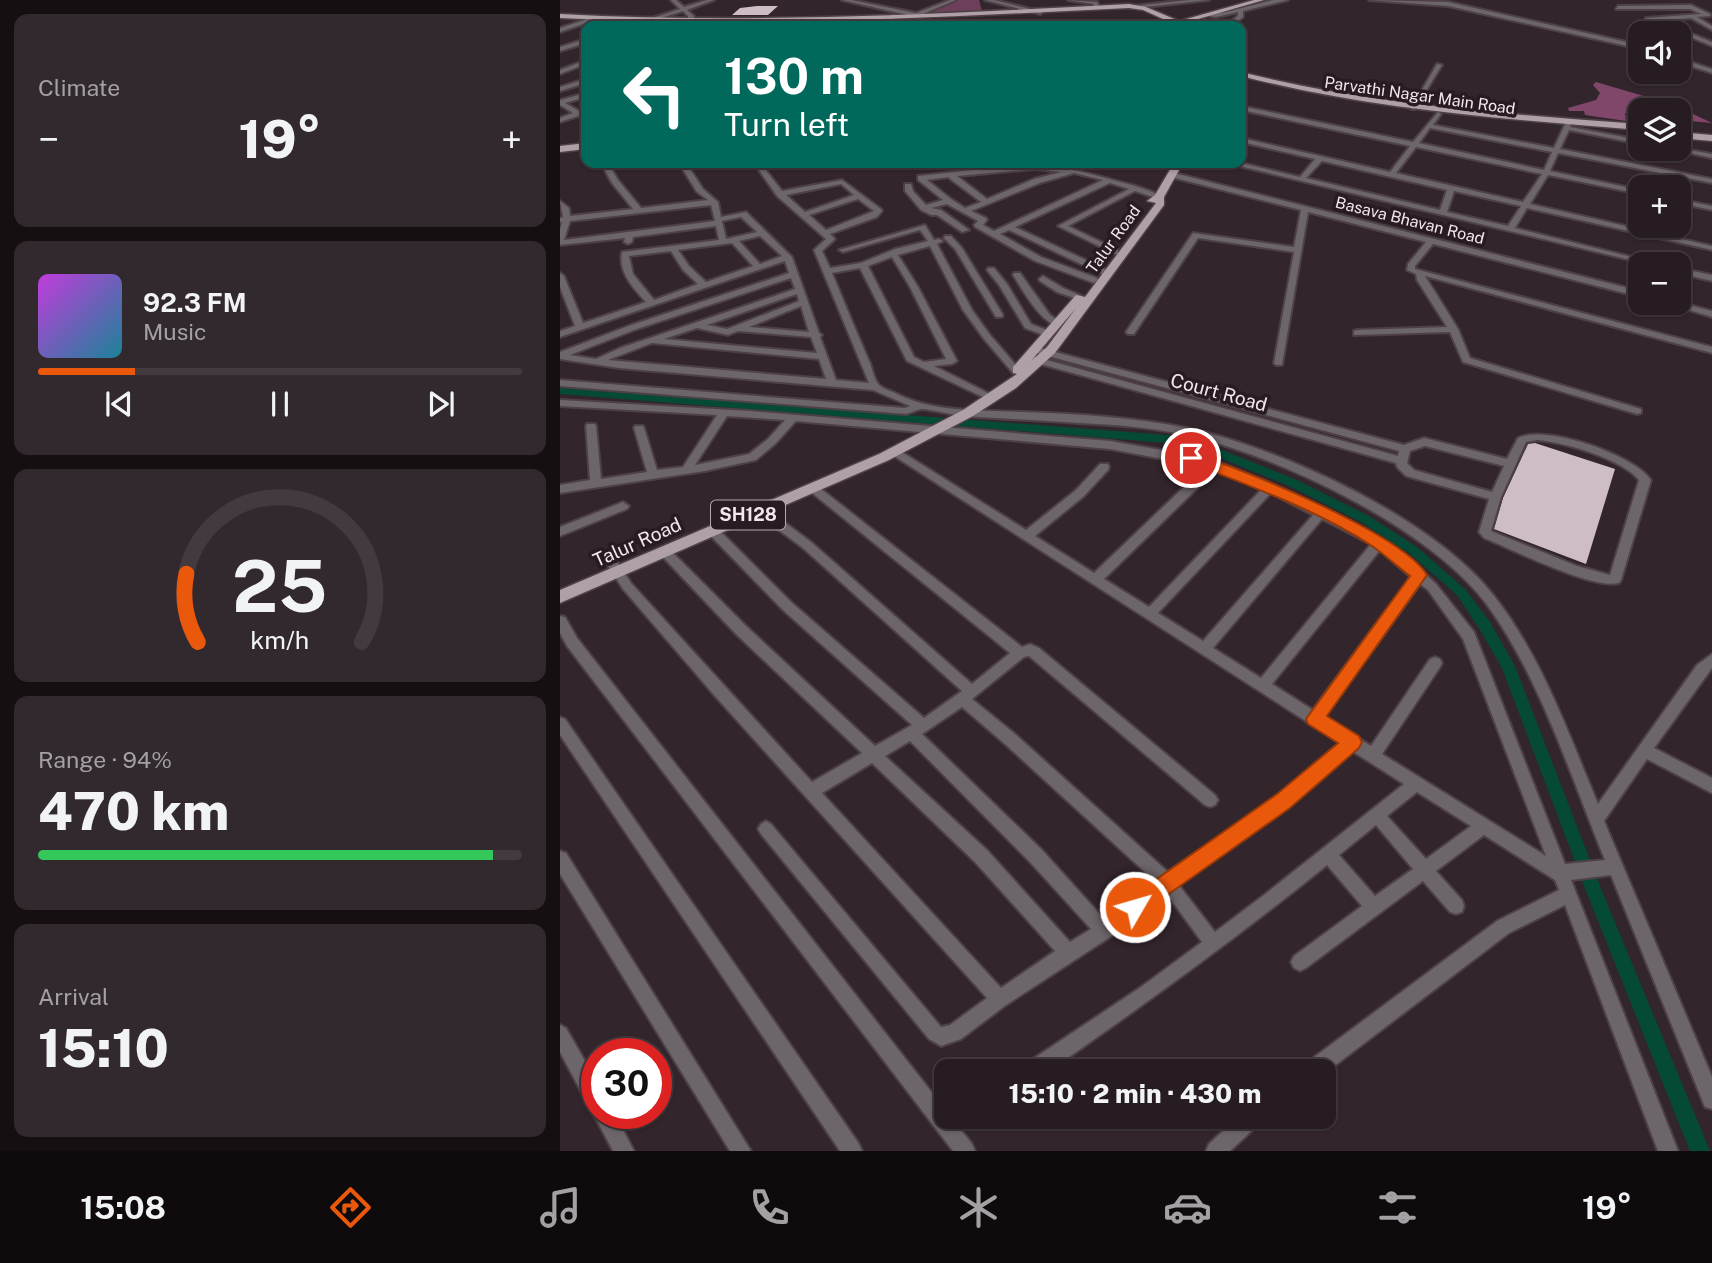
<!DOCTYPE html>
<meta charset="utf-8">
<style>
:root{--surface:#261c21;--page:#32292e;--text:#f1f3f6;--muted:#a4a1a5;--line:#423a3f;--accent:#ea580c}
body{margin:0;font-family:"Public Sans",sans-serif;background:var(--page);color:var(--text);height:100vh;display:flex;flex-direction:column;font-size:26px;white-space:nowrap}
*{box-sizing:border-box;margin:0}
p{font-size:23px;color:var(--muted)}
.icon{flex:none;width:38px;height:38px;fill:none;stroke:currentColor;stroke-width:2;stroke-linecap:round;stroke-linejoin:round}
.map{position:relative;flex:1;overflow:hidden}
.side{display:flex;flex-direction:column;gap:14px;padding:14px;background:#150f12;width:560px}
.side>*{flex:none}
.hud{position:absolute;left:21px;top:21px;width:665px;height:147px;border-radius:14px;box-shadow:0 2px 5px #0004,0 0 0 2px var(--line);background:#00695c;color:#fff;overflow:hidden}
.buttons{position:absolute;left:1068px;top:21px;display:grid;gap:14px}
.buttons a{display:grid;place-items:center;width:63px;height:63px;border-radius:14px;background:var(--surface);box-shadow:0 2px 5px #0004,0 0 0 2px var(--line);font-size:35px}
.speed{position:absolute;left:21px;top:1038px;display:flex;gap:14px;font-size:35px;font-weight:700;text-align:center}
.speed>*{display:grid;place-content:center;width:91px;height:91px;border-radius:50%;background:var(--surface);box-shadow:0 2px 5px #0004,0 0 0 2px var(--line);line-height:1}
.speed .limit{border:10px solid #d22;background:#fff;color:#111}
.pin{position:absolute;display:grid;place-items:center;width:60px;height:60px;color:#fff;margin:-30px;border:4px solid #fff;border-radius:50%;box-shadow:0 2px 7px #0007}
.me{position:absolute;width:77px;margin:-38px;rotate:52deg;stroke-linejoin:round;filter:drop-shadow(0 0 5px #0008)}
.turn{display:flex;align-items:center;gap:24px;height:147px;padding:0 28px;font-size:32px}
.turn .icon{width:91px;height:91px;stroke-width:2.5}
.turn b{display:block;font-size:49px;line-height:60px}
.big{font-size:52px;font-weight:800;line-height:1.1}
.side .card{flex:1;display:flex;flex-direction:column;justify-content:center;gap:10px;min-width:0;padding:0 24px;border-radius:14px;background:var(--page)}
.side .dial{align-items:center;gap:0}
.dial svg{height:182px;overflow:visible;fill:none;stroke:var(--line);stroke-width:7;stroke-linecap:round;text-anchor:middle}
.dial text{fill:var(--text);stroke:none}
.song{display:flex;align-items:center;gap:21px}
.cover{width:84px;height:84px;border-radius:10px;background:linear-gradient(135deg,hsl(290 70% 55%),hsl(190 70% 35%))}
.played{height:7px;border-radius:4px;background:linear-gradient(90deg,var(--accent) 20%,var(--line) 20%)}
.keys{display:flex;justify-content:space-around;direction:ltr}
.heat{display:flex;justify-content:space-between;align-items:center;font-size:38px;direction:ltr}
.charge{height:10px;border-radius:5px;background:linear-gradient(90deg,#34c759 94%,var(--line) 0)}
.trip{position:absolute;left:374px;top:1059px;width:402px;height:70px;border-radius:14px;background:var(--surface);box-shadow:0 2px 5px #0004,0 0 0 2px var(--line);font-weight:800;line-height:70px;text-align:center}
.tab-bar{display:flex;height:112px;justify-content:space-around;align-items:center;background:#0f0b0d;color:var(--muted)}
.tab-bar .icon{width:49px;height:49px}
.tab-bar .on{color:var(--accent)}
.tab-bar b{font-size:32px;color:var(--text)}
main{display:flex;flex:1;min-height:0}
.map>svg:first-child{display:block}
.green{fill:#6d3f5a}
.forest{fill:#81476a}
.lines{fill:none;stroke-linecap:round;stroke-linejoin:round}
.canal{fill:#044a36;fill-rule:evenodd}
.building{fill:#cebcc6}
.minor-casing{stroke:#4e4047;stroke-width:4}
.major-casing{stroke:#4e4047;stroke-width:3}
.minor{fill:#6c6569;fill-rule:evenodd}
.major{fill:#af9fa7;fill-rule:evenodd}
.route{fill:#ea580c;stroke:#983908;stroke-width:2}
.labels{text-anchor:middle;stroke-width:7;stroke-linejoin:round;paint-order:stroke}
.far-street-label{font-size:16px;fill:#f1e7ec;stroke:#291b23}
.shield{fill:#291b23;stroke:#b5aab0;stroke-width:2}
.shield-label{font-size:18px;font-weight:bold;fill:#f1e7ec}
.street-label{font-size:19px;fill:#f1e7ec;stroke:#291b23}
</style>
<main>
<section class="side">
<div class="card"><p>Climate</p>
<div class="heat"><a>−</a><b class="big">19°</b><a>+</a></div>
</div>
<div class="card">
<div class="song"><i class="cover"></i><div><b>92.3 FM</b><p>Music</p></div></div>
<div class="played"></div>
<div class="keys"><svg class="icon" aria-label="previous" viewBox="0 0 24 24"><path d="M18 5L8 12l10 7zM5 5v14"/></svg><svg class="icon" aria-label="pause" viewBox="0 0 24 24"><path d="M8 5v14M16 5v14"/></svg><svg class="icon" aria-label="next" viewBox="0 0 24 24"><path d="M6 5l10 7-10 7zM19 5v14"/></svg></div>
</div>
<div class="card dial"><svg viewBox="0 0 100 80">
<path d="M14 69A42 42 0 1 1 86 69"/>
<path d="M14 69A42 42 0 0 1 9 39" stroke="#ea580c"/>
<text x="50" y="56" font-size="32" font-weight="700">25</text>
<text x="50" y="72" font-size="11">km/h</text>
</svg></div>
<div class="card"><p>Range · 94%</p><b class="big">470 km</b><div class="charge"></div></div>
<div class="card"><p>Arrival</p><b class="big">15:10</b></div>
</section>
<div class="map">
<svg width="1152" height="1151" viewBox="0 0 1152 1151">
<rect width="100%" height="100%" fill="#33252c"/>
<path class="green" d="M396 0H419L422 11 368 14 367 12Z"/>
<path class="forest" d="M1036 82 1114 105 1152 123 1118 120V110H1080V115L1065 113 1066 121 1025 115 1024 111H1009L1008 108 1036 100 1040 93 1033 85Z"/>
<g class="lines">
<path class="canal" d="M0 388 607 435 647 444 737 480 809 516 857 547 905 589 930 622 955 666 1042 891 1150 1151H1130L1026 891 942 668 920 630 897 595 849 553 801 522 729 486 640 450 607 443 0 394Z"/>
</g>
<path class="building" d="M197 6H218L208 15H172L180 8Z
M975 443 1055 469 1026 564 934 529 943 498 968 444Z"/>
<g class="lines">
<defs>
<path id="minor" d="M111 0H116L124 7 147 0H154L127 10 134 16V20L123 26H117L128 19V16L123 11 76 26H68L120 9Z
M282 0H291L356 13 390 0H396L356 17Z
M425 0H434L483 12 480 14Z
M508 0 537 2 540 8 535 9 533 4Z
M629 0H649L576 8 573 6Z
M713 0H728L683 11V17L671 26H665L678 16V12L656 17 642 15 666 12Z
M809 0 888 2 1080 45V49L888 6Z
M1058 6 1131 5 1150 14V16L1137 17 1152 26V30L1131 18 1107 20 1127 32 1152 42V46L1123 34 1100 20 1089 22 1107 33H1101L1083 23 1086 18 1141 14 1130 9H1056Z
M334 14 336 17 322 26H316Z
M27 19 29 22 0 32V28Z
M285 19 290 20 281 26H276Z
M157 21 162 22 155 26H148Z
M200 21H204L206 26H202Z
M511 24 521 26H508Z
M26 39V43L0 51V47Z
M1118 58 1152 69V73L1118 62Z
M26 60V64L0 74V70Z
M877 64 882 65 855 109H851Z
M26 79V83L0 91V87Z
M26 93V97L5 103 19 111H24L26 120 18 116 0 122V118L13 113 0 105V100Z
M681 106 853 142 878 112 881 114 873 125 994 148 1006 122 1009 120 1012 122 1010 127 1080 140V144L1009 130 1000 149 1152 179V183L998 153 990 171 1080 190V194L988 175 970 204 1152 246V250L967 208 955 228 1100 264H1087L671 164 670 163H681L740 177 755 159 681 142V138L830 172 850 146 681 110ZM870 128 992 152 984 170 859 143ZM856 147 982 174 963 202 836 173ZM762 161 887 190 880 210 746 178ZM894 191 961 206 948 226 887 212Z
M1118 148 1152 154V158L1111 149Z
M41 163H48L58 180 81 208 148 200 137 192 119 163H126L143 189 158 202 161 217 186 212 232 257 259 333 262 335 260 337 276 380 309 383 254 250 266 239 217 196 194 163H200L222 191 282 180 321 209 322 211 317 217 270 234 275 239 262 251 270 268 301 263 335 249 368 241 360 230 283 252 279 250 365 225 374 240 379 239 383 241 377 244 412 310 430 335 461 371 459 373H453L424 339 403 310 370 246 338 255 358 287 397 361 392 364 374 366 434 396 433 398H425L347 361 300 268 272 273C284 302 296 331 309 361 312 367 314 380 319 385 322 388 330 391 333 392 372 413 421 410 463 412 517 414 574 417 627 428 721 448 875 519 934 596 982 657 1008 733 1038 804L1137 665 1152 654V668L1094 748 1152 778V793L1087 759 1044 821 1152 1077V1109L1145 1107 1051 875 1011 880 1118 1151H1098L1005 905 949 933 765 1073V1071H743L745 1064 937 921 999 890 995 880 924 835 876 871 902 900 904 906 902 912 896 914 890 912 863 881 746 968 740 971 734 968 731 962 734 956 802 906 767 865C677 938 584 1005 489 1071H473L471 1066 473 1059 581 987 642 942 606 893 550 937 446 1005 401 1039 381 1046 369 1039 201 834 198 829 201 824 206 821 211 824 381 1027 390 1025 427 998 155 696 63 589 48 566 50 563H58L71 583 252 782 302 753 176 634 100 554 98 551 100 548H108L186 626 315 746 352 725 223 610 148 533 146 530 148 527H156L231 602 364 718 402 691 243 548 196 513 194 510 196 507H204L251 542 412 684 450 653 246 488 248 485H256L462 647 470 644 479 648 655 795 658 800 655 805 650 807 645 805 469 656 464 657 412 699 455 734 608 872 718 796 780 743 328 452 329 449H337L466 530 516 490 540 464H548L549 467 548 470 524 496 475 536 534 573 645 467 550 449 236 421 216 443 196 460 145 471 0 493V485L30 480 26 426 27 424H35L36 426 41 479 87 472 74 428 75 426H83L84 428 97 470 123 467 157 415 0 406V400L190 411 550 441 641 457 658 462 714 485 760 508 766 509 768 512 823 540 863 572 876 584 914 632 1005 864 1045 860C1011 777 980 678 928 606 872 529 720 456 629 436 593 427 556 425 519 423 480 420 441 419 403 416 392 415 370 409 361 409 356 410 351 413 346 414L0 386V380L345 408 350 406 313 390 59 368 0 359V352L71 325 229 273 225 261 0 337V331L15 326 0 287V273L4 276 23 323 86 302C73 288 58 272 62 252L159 240 156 226 73 237 72 242 68 244 64 242 65 238 0 245V229L2 222H0V218L3 217 0 201 9 208 10 216 73 209 52 183ZM281 184 294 195 245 212 226 195ZM298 199 314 211 266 230 249 215ZM151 205 155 221 4 240 10 221ZM181 217 197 232 166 239 162 221ZM200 236 222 256 200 264 179 241ZM172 243 193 266 146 282 129 266 118 250ZM111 251 123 270 138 284 94 300 73 274 69 256ZM332 257 350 287 386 359 364 362 354 357 308 266ZM231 278 235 289 60 348 36 359 10 355 77 329ZM237 294 239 301 167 329 147 325ZM241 306 249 332 189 327ZM137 328 168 335 178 331 251 337 257 353 104 339ZM92 343 259 359 266 379 48 360ZM167 416 225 420 208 439 189 454 135 465ZM655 471 702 489 589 607 544 579ZM711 493 753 515 643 641 598 613ZM762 519 811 544 701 678 653 648ZM820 550 851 577 753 710 712 684ZM860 584 868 590 903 639 986 856 822 754 880 667 882 663 880 659 875 657 870 659 811 746 764 717ZM402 707 445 744 595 881 545 920 482 850 362 734ZM350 741 470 862 531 929 510 942 427 850 325 756ZM792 751 844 784 704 895 655 932 618 884 728 806ZM312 763 415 862 495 951 441 988 262 793ZM857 792 911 826 866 859 827 816ZM816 825 853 869 815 896 779 855Z
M457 165C502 164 530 174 572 185 582 188 594 192 603 197L599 199 575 191 508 226 558 250V254H555L498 226 569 189 550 183 455 227 545 269 546 271 542 274 449 230 440 234 481 257 537 278 538 280 534 283 475 261 415 227 414 225 418 221 387 204 371 208 381 210 409 230 402 232 377 215H371L361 210 345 191V184H351L353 191 366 205 383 200 358 180V176ZM476 169 501 172 474 179 427 199 397 176ZM514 173 543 180 434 231 423 225 427 220 426 218 411 211 480 183ZM389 177V178L421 202 405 208 391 199 367 180Z
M614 173 1080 291V297L873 244 855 266V269L1152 347V353L865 276 898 329 910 358 1081 409V413L1077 414 903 362 890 332 794 335V331L797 330 887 327 857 280 856 274 847 270 848 264 866 242 748 212 722 365H716L714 363 734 252 638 238 574 334H568L566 332 633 233 734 247 741 210 611 177 610 175Z
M1118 199 1152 206V210L1118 203Z
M385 236H391L402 248 443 315 442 317H436L395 249 384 238Z
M428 268H434L447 284 471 324 492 332V336H486L465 328 439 285 427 270Z
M1118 268 1152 275V281L1118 273Z
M454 273H460L490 315 501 322V326C482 326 463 290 453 275Z
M483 276 503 288 524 297 520 300 497 292 480 281 479 279Z
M1118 302 1152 311V317L1106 303Z
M480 348 844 445 864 438 947 459 958 438C986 424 1074 455 1091 480L1061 580 1059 583C1033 590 952 549 924 538L919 532 929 499 846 476 837 467 836 463 466 360 464 358 466 356H472L838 456 839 451 477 353V349ZM977 440C1004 442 1062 459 1079 480L1050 575 1017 566 931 531 941 497 966 442ZM865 446 944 466 932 492 854 470 847 463 850 451Z
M63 502 69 506 67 509 0 536V527Z
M0 616 5 617 17 638 387 1112V1116H390L412 1144 415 1151H393L7 646 0 633Z
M0 717 5 719 299 1144 302 1151H280L0 735Z
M0 851 6 853 191 1151H170L0 874Z
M0 1025 6 1028 37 1082V1113H54L74 1151H53L33 1113 35 1110 30 1108 0 1052Z
M679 1116H702L700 1123 670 1151H646L649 1144Z"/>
<path id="major" d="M694 0H704L614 26H608L612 23 583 10 569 8C379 17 190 28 0 18V14C190 24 379 14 569 4L586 7 619 21Z
M681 72C812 105 945 114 1080 124V130C945 119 812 110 681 76Z
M1118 132 1152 135V141L1118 138Z
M26 143V149L0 152V146Z
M614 163H623L604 197V205L495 353 456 388 413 416 329 460 0 603V590L319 454 403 410 457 374 453 373V367L516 295 525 297 596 203 587 201 595 195ZM516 308 487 347 471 361Z"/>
</defs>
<use href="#minor" class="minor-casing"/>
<use href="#major" class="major-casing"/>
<use href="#minor" class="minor"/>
<use href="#major" class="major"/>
</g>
<path class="route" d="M631 453C680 467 843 534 867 575L767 716 799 736 802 742 799 748 730 808 575 918 567 915 564 907 567 900 717 794 778 743 748 724 746 719 850 576C837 566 825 555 812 546 756 509 689 486 626 461L624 458Z"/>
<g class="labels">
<g class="far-street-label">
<text transform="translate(860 95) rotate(8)" y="6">Parvathi Nagar Main Road</text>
<text transform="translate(850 220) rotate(14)" y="6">Basava Bhavan Road</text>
<text transform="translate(553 239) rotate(-54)" y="6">Talur Road</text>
</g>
<rect class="shield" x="151" y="500.5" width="74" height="29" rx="5"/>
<g class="shield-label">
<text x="188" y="521">SH128</text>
</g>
<g class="street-label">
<text transform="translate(659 392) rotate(15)" y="7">Court Road</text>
<text transform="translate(77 542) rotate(-24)" y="7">Talur Road</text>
</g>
</g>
</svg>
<div class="buttons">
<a><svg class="icon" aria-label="sound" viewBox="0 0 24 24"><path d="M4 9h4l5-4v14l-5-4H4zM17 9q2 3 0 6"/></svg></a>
<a><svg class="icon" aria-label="layers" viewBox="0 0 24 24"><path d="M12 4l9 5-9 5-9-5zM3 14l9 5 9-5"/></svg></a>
<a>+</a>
<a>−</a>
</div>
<div class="speed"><div class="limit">30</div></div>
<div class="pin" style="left:631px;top:458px;background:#d93025"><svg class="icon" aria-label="arrive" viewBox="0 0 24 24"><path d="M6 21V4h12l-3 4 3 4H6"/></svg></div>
<svg class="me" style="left:575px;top:907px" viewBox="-20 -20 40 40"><circle r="17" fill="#ea580c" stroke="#fff" stroke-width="3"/><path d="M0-11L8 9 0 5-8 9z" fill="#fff"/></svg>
<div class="trip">15:10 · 2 min · 430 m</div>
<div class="hud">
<div class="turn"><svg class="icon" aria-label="left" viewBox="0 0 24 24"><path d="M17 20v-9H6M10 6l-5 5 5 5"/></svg><div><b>130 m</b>Turn left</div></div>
</div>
</div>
</main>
<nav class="tab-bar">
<b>15:08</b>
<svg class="icon on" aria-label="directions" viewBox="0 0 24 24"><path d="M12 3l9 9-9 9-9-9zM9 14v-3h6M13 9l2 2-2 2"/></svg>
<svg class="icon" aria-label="music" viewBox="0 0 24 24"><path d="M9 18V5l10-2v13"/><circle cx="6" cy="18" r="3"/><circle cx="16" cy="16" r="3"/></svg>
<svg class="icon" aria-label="phone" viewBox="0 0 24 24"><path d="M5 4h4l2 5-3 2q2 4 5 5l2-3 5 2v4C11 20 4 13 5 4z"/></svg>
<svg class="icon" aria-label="climate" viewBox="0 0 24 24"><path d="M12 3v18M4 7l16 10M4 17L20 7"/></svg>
<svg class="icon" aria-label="car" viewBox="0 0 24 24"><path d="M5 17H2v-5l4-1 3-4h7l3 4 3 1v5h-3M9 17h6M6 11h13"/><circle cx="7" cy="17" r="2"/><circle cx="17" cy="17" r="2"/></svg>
<svg class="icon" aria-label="filters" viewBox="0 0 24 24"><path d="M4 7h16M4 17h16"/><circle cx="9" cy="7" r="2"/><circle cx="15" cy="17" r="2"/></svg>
<b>19°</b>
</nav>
